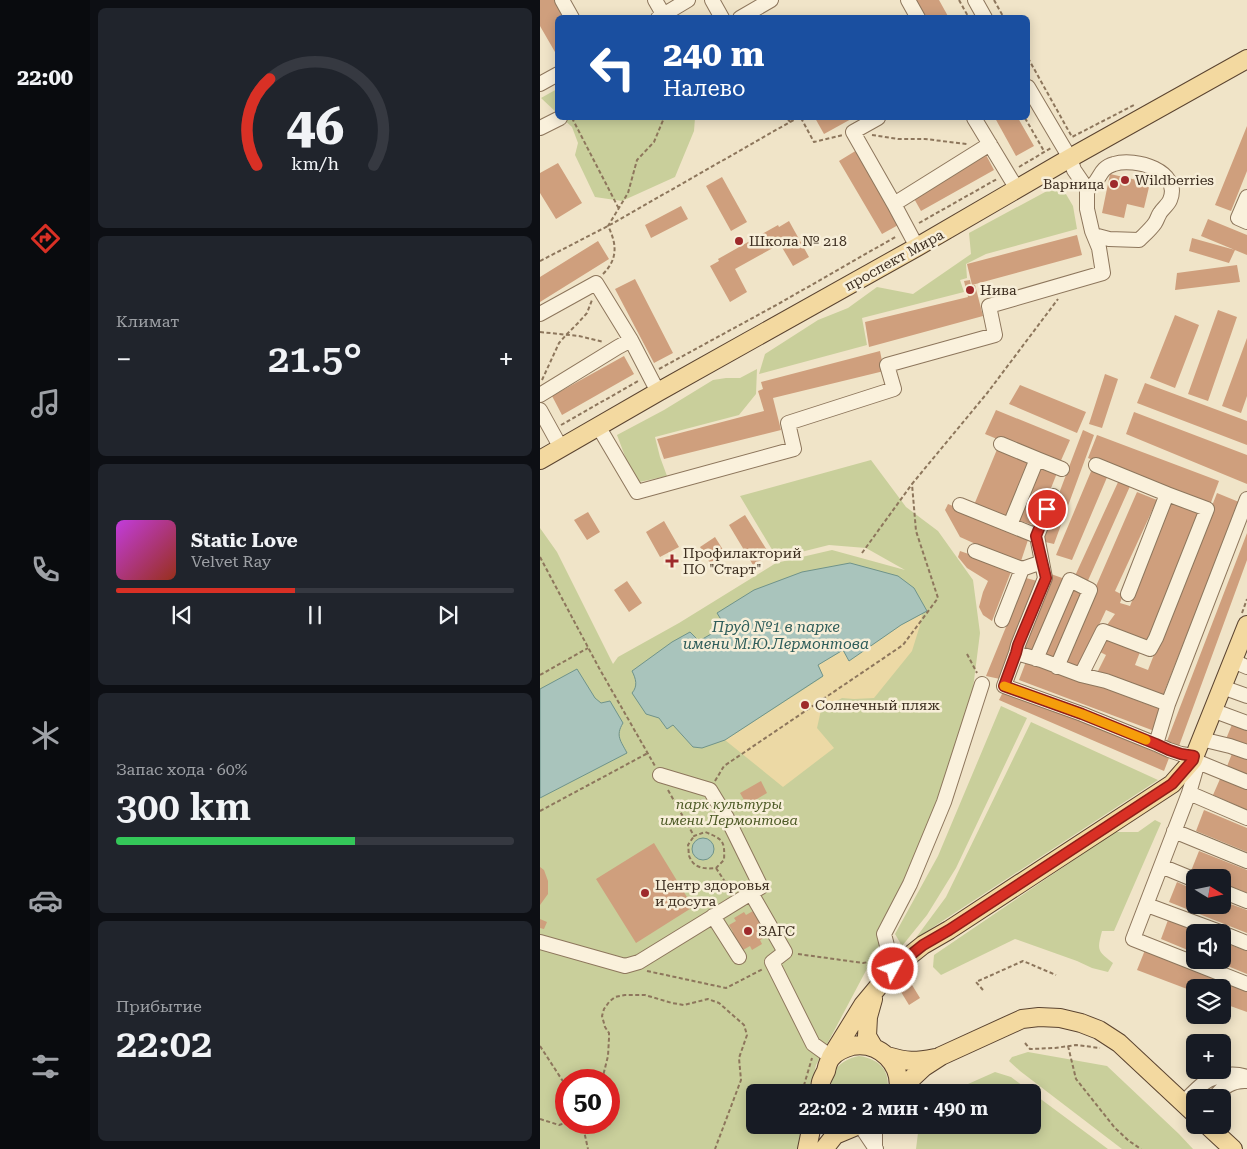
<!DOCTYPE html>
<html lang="ru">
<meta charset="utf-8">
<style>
:root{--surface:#171b24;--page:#20242c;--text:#f1f3f6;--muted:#9ea1a6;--line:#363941;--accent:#d93025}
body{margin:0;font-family:"Roboto Serif",serif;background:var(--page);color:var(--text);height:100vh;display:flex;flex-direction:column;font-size:19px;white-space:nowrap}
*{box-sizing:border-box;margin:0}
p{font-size:16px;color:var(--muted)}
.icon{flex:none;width:28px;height:28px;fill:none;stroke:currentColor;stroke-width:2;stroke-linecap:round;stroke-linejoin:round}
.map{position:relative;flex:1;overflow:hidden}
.side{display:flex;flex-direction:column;gap:8px;padding:8px;background:#0d0f14;width:450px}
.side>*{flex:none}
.banner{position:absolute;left:15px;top:15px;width:475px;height:105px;border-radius:8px;box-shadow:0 2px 12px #0003;background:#1a4fa0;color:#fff;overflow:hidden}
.needle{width:32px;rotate:100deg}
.fabs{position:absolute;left:646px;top:869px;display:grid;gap:10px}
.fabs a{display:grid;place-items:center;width:45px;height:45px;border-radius:8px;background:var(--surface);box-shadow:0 2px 12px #0003;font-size:25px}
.speed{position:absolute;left:15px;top:1069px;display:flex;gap:10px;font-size:25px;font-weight:700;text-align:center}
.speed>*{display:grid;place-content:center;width:65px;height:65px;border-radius:50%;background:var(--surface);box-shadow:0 2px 12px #0003;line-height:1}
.speed .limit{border:8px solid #d22;background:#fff;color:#111}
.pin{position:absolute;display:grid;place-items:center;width:42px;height:42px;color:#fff;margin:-21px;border:2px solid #fff;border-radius:50%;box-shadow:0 1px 5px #0007}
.me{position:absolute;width:55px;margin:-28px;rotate:50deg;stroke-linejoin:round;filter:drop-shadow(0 0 4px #0008)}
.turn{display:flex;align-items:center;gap:18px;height:105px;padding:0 25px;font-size:22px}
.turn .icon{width:65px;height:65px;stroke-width:2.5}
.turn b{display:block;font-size:35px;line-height:42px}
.big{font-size:38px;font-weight:600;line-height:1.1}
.side .tile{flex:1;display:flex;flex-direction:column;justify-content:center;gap:8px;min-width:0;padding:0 18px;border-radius:8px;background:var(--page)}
.side .dial{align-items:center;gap:0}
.dial svg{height:130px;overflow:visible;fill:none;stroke:var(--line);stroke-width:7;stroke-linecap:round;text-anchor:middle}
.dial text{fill:var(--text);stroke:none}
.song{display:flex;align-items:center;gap:15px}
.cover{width:60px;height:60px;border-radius:8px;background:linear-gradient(135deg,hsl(290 70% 55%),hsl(10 70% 35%))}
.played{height:5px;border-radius:2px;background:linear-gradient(90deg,var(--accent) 45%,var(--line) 45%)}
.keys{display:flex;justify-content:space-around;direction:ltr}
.heat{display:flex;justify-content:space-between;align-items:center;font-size:28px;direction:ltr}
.charge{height:8px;border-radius:4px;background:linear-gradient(90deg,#34c759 60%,var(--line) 0)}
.trip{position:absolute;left:206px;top:1084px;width:295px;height:50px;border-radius:8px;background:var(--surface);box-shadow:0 2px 12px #0003;font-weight:600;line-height:50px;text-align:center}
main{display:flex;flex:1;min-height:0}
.tab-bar{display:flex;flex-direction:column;width:90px;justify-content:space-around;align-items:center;background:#090b0e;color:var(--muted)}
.tab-bar .icon{width:35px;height:35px}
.tab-bar .current{color:var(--accent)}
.tab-bar b{font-size:22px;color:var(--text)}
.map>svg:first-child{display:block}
.green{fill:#c9cf9b;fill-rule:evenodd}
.sand{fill:#ecd9a5}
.water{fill:#a9c4bc;stroke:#6f938a}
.building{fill:#cf9f7d}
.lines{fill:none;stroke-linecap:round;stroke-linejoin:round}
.minor-casing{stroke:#8d765c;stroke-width:16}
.major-casing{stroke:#5b4430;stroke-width:20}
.path{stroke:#8d765c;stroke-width:2;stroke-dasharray:4 2.5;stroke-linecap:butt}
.minor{stroke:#faf1dc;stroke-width:14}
.major{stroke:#f3d9a0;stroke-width:18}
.route-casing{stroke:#8d1f18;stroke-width:12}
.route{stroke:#d93025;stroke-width:9}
.slow{stroke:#f59e0b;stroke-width:9}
.poi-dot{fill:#9e2a2b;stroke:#f7eed8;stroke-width:2}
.labels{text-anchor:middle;stroke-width:5;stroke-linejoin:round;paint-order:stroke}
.poi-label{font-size:14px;fill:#3d2e20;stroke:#f7eed8;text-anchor:start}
.street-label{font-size:14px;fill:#3d2e20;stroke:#f7eed8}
.park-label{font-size:14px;font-style:italic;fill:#4d5a26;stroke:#f7eed8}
.water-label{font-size:15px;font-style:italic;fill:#2f5d5a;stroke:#f7eed8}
</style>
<main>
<nav class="tab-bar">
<b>22:00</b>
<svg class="icon current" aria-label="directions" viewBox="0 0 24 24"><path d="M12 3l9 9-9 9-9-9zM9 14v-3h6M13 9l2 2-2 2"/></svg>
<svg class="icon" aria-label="music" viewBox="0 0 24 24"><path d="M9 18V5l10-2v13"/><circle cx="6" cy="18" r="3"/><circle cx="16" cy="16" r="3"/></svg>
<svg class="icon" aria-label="phone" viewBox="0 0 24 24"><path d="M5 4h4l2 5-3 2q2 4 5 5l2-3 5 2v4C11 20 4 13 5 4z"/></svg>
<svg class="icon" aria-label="climate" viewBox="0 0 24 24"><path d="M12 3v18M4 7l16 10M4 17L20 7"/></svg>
<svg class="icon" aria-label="car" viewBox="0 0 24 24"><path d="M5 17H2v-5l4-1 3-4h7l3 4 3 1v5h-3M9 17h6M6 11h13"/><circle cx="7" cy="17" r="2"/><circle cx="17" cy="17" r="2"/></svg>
<svg class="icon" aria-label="filters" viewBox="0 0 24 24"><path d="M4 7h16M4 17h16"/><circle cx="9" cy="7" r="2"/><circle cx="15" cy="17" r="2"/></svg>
</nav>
<section class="side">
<div class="tile dial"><svg viewBox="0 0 100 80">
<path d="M14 69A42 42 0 1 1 86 69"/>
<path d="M14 69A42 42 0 0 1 22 16" stroke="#d93025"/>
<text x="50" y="56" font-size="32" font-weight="700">46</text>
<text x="50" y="72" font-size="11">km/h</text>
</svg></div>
<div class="tile"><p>Климат</p>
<div class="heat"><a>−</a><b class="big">21.5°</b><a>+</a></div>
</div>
<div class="tile">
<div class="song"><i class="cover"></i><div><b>Static Love</b><p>Velvet Ray</p></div></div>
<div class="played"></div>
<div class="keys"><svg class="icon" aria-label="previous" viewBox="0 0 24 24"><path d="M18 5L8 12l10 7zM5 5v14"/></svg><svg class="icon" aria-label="pause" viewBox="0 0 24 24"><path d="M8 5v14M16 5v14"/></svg><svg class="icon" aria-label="next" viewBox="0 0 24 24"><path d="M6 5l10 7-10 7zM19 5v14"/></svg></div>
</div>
<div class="tile"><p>Запас хода · 60%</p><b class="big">300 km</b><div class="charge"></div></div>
<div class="tile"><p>Прибытие</p><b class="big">22:02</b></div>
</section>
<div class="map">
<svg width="707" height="1149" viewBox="0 0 707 1149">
<rect width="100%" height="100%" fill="#f0e4c8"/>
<path class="green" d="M17 89V113L1 98Z
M22 118H155L154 131 135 177 82 201 55 197 35 155 38 143 32 127Z
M520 184 533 206 537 229 446 254 426 264 427 278 420 280 424 292 322 318 327 345 219 374 225 354 278 320 308 308 337 287 373 294 431 254 429 233Z
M217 369 216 394 199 415 115 437 120 457 127 476 95 483 77 435 124 410 173 380 186 378H200Z
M331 460 366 507 398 531 433 580 440 633 428 728 339 946 276 1065 270 1092H215V1125H263L258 1149H0V528L17 552 73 664 78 657 139 623 236 563 292 550 365 570 326 548 289 545 237 558 200 496ZM26 1080H69V1122H26Z
M461 706 487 718 416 868 387 915 362 946 355 934 398 856Z
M491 722 618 780 375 939 406 897Z
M615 820 621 823 574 931H562C557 950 557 951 573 963L568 972 552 968 537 961 475 939 401 975 393 967 394 955 575 832H598Z
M488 1052 567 1066 639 1134 653 1149H582L480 1071 469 1061 472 1057Z
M319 1056C340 1059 351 1071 347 1092H292C288 1072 300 1060 319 1056Z
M455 1072 471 1077 568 1149H376L379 1125H492V1092H410Z"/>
<path class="sand" d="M382 614 381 622 372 651 334 698 314 699 302 698 281 710 277 728 294 748 243 787 185 740 283 677 278 665 303 650 310 660 361 625Z"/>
<path class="water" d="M310 563 358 576 374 588 387 611 361 625 309 661 303 650 278 665 283 676 185 740 162 748 153 747 133 725 127 729 119 718 106 714 92 693C98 686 96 679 92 671L132 642 150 632 159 641 185 626 177 613 214 590 262 572Z
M37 669 55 698 61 703 70 701 83 723C75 736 81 741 87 753L0 798V689Z
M152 849a11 11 0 1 1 22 0a11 11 0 1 1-22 0Z"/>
<path class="building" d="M0 0H14L24 18H18V51L15 52 0 26Z
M375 0H399L409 18H385Z
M275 118H313L284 134Z
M455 118H478L494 146 476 156Z
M707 126V171L691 211 675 205Z
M317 150 360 224 342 234 299 161Z
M445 153 454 170 381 211 372 195Z
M18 163 42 203 16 219 0 193V173Z
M570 174 610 183 604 208 587 204 584 218 562 213Z
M182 177 207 222 191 231 166 186Z
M141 206 148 219 111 238 105 225Z
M668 219 707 235V255L661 236Z
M249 221 269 257 253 266 240 244 195 269 207 292 190 302 170 266 179 261 178 259 238 225 239 227Z
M537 235 542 255 432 285 427 264Z
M652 238 695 250 689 263 649 251Z
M58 241 69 259 0 302V277Z
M697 265 700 282 635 290 637 273Z
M95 279 133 353 114 363 75 289Z
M430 280 431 286 435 285 443 316 329 347 325 322 428 297 424 281Z
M678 310 697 317 668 401 648 394Z
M635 315 659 325 635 388 610 378Z
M707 338V396L701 413 682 406Z
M340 351 344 371 233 398 241 430 124 459 117 439 224 411 218 391 223 389 221 382Z
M84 356 94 374 22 415 12 396Z
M565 374 578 379 562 428 549 424Z
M605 383 707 421V445L597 403Z
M480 385 546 412 537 433 469 404Z
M456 410 530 440 519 465 445 434Z
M594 412 707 455V484L586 434Z
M543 430 554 435 514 544 501 541Z
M557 435 679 481 670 505 548 458Z
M458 447 490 461 467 520 434 505Z
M500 467 517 473 496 526 477 520Z
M552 469 568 475 532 560 516 555Z
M579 480 591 484 546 585 534 578Z
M597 492 617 500 575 591 583 595 580 603 590 606 632 500 661 511 610 642 567 625 575 614 566 610 538 670 523 662Z
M677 493 699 502 623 695 586 684 558 671 566 655 560 652 567 639 600 652 595 665 608 670Z
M408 504 489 537 480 564 420 537 405 510Z
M48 512 60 532 47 540 34 520Z
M205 515 230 555 213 565 189 525Z
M124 521 139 547 120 557 106 532Z
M707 533V560L639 746 627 741Z
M175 537 185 553 170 563 160 547Z
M420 551 472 569 452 621 443 615 439 607 443 592 448 581 427 568 418 557Z
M511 574 525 579 493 654 479 649Z
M486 578 501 582 460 679 446 676Z
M87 581 102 603 89 612 74 590Z
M531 584 545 591 514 660 500 653Z
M487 659 625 711 617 732 479 680Z
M465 688 629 758 624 771 459 700Z
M693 722 707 728V747L686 739Z
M693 751 707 757V777L686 769Z
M680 779 707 790V810L673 795Z
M221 781 227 793 207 805 200 793Z
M664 810 707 828V852L656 831Z
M114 843 153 907 96 943 56 879Z
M659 851 707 870V893L682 883V878H668L651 871Z
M0 867 4 870 8 881V894L0 905Z
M637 882 655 890V905H682V901L707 910V933L629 902Z
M213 911 217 918 221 916 227 927 223 929 227 936 220 940 222 944 212 950 210 946 203 950 199 943 195 945 189 935 193 932 189 925 196 921 194 918 204 912 206 915Z
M0 919 7 922 4 929 0 928Z
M628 920 659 932H655V953L621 939Z
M682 942 707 951V974L673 960H682Z
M605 950 707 991V1012L682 1003V988H655V992L597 970Z
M369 980 380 998 369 1005 358 987Z"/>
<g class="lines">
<defs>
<path id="minor" d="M22 0 32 18
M115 0 123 14
M172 0 182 18
M368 0 378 18
M435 0 445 18
M118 18 148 0
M200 18 231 0
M0 84 18 74
M338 118 313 132 354 204 450 144
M434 118 477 189
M0 128 20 118
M547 189C548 189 552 186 553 185 561 177 560 168 574 164 595 157 642 171 630 200 628 205 623 208 620 213 618 216 617 220 615 223 611 229 604 235 599 240L569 239 554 235
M707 197 698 218 707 222
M354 204 377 247
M0 314 56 283 91 340 118 392
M0 395 78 347 91 340
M0 410 21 448
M58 426 97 492 254 449 248 423 354 389 347 365 455 335 449 306 563 273 559 248 552 231 547 209V189L534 170 530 158 521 143 488 87
M461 444 497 459 470 525
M497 459 522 469
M556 465 627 494
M420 505 497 536 505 578 478 645 476 653
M497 536 513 496
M435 551 482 569
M462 620 482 569 502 562
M496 659 530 580 550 590 517 667
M693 661 707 667
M541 675 563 631 610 649 616 638 667 509 627 494 588 594
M682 687 707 696
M628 704 707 499
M672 710 707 723
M661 739 690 746 707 752
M616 744 628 704 566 681 541 675 501 660 476 653 464 686 542 714 616 744 629 750 641 754 654 756
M653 760 658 762 649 793 593 939 707 984
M658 762 707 782
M649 793 707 818
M634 831 707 861
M621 866 655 880
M682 891 707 901
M211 893 245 952 232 962 273 1044 291 1057
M607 905 680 932
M173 916 199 957
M682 933 707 943
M0 942 85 966 99 962 221 887 187 818 170 790 120 775
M353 969 344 934 370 884 404 802 442 684
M674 1098C682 1087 693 1080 707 1081
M643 1103C649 1097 656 1089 664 1083 676 1075 693 1072 707 1077
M320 1125 336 1149
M335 1147V1125"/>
<path id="major" d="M0 460 118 392 377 247 530 158 707 59
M333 999 328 1017 327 1036 334 1048
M347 1056C368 1062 374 1062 395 1058
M291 1057 323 1005 353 969 383 945 409 930 632 784 653 760 707 625
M281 1092C279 1083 282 1079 286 1071 287 1066 289 1060 292 1057 297 1051 305 1048 312 1046 340 1041 363 1065 358 1092
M361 1092 368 1082 384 1067 401 1056 482 1019 499 1017 520 1018 541 1023 559 1030 579 1043 655 1114
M667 1125 693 1149
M267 1149 272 1125
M284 1149 295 1135 319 1125"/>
</defs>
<use href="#minor" class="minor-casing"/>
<use href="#major" class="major-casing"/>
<path class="path" d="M419 0 429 18
M454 0 464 18
M488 58 532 137 594 105
M32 118 79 209
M261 118 274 142 303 135
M485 118 504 151
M250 122 258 118
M332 135 358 139H385L427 144
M479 167 511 148
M379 223 457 179
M0 261 68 226 250 122 247 118
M63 274C78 259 77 244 68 226L88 193 97 160 114 142 124 118
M0 332 39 336 64 342
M119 369 240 303 357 236
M2 380 19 343 27 334 38 323 47 313 52 300
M21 425 100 380
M322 553 372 484
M0 557 59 668 115 766
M702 613 707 599
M427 654 437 673
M0 675 48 648
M175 781 184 766 363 645 398 598 376 531 372 484 448 392 518 299
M128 790 154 836 165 832C183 839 185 841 184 860L176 868C166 869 155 869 150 858 148 855 149 849 148 845L154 836
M0 811 108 753
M176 868 191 891
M258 954 323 963 339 960
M107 971 186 988 223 969
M443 990 436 982 483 961 516 975
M485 1043 490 1049 515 1048 536 1045 560 1048
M0 1046 26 1086
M528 1046 536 1079 575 1128 589 1141 601 1149
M62 1080 68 1056 69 1038V1033L65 1027 62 1016 64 1009 69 1002 75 997 85 995H105L132 1003 144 1005 168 999 179 1003 204 1025 207 1035 199 1058 201 1080 175 1149
M262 1092 272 1058
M0 1119 19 1125 28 1122
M42 1122 48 1149"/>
<use href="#minor" class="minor"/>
<use href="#major" class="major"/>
</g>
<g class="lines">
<defs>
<path id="route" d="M353 969 383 945 409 930 632 784 653 760 654 756 641 754 629 750 616 744 542 714 464 686 476 653 478 645 506 578 496 536 507 509"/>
</defs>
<use href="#route" class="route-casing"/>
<use href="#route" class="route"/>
<path class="slow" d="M464 686 542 714 606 740"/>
</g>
<g class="poi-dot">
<circle cx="585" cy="180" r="5"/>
<circle cx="574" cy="184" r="5"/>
<circle cx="199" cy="241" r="5"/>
<circle cx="430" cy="290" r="5"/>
<path d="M129.5 553.5h5v5h5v5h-5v5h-5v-5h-5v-5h5z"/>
<circle cx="265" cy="705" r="5"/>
<circle cx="105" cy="893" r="5"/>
<circle cx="208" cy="931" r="5"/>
</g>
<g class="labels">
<g class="poi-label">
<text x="595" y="185">Wildberries</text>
<text x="564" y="189" text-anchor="end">Варница</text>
<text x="209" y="246">Школа № 218</text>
<text x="440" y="295">Нива</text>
<text x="143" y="558">Профилакторий<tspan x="143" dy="16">ПО "Старт"</tspan></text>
<text x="275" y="710">Солнечный пляж</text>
<text x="115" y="890">Центр здоровья<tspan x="115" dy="16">и досуга</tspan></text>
<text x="218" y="936">ЗАГС</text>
</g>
<g class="street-label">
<text transform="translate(354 260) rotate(-29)" y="5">проспект Мира</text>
</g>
<g class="park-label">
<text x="189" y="809">парк культуры<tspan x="189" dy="16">имени Лермонтова</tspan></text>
</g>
<g class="water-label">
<text x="236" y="632">Пруд №1 в парке<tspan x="236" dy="17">имени М.Ю.Лермонтова</tspan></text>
</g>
</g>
</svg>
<div class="fabs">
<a><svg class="needle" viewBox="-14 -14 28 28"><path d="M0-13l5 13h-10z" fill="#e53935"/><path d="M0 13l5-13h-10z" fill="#9ea1a6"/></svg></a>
<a><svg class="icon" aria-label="sound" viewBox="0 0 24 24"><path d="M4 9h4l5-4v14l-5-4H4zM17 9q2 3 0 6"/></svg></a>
<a><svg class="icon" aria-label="layers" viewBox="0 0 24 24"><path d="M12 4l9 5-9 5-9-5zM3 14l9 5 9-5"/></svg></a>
<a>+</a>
<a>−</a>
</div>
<div class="speed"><div class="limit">50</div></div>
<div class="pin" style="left:507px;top:509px;background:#d93025"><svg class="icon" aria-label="arrive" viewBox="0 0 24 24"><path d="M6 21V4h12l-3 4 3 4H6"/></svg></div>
<svg class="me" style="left:353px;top:969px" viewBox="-20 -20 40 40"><circle r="17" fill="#d93025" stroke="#fff" stroke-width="3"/><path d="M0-11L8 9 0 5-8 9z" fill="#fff"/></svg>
<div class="trip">22:02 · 2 мин · 490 m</div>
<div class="banner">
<div class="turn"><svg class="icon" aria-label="left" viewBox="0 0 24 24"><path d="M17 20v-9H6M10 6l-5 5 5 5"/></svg><div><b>240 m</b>Налево</div></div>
</div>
</div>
</main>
